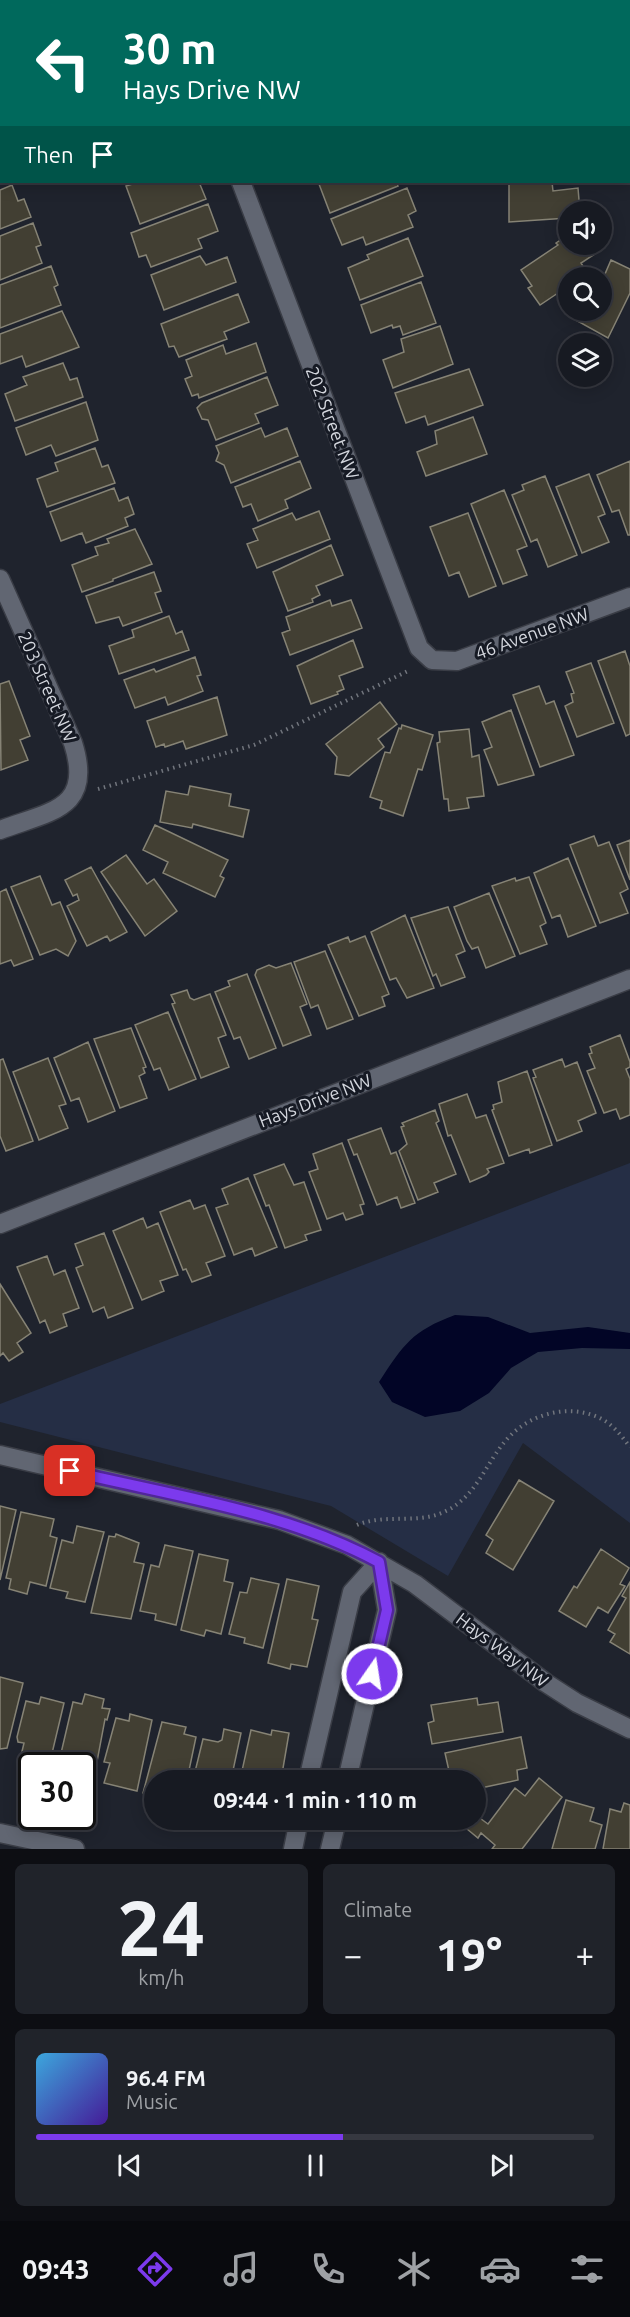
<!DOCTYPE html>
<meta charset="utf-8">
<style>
:root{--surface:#171a22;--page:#20232a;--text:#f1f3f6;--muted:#9ea1a5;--line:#363840;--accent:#7c3aed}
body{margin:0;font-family:Ubuntu,sans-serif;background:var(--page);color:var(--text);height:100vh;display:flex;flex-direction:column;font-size:22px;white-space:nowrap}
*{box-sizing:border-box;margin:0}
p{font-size:20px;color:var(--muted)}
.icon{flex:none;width:33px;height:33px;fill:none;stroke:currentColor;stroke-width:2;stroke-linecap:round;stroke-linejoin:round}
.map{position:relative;height:1849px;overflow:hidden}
.drawer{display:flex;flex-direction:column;gap:15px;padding:15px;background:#0d0e13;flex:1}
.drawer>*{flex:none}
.banner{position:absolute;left:0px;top:0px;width:630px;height:183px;box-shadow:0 3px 15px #0003,0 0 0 2px var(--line);background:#00695c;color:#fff;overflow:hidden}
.tools{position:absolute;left:558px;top:201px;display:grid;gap:12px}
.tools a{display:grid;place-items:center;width:54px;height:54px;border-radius:50%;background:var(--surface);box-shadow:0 3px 15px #0003,0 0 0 2px var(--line);font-size:30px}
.speed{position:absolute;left:18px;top:1752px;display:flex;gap:12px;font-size:30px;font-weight:700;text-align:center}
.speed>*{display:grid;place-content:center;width:78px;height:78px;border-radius:50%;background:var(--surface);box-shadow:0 3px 15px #0003,0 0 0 2px var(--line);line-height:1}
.speed .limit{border:3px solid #111;border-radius:9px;background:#fff;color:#111}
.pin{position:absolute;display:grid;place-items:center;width:51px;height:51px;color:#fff;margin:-26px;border-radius:12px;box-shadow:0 3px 9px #0006}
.me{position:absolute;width:66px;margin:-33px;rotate:13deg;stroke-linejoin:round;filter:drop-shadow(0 0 4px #0008)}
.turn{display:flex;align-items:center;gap:21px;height:126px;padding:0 24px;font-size:27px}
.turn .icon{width:78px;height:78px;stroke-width:2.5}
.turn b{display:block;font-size:42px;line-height:51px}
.then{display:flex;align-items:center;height:57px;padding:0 24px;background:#0003;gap:12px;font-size:22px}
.big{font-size:45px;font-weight:700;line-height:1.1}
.drawer .card{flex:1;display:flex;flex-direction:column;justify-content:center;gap:9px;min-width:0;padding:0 21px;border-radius:9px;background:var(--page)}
.drawer .dial{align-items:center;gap:0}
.dial b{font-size:78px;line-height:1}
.song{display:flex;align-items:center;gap:18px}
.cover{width:72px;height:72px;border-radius:9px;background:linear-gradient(135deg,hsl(200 70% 55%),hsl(260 70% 35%))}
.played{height:6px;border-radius:3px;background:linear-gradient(90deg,var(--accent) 55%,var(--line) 55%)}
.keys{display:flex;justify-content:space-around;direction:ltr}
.heat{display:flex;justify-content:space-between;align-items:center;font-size:33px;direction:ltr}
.drawer .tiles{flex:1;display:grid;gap:15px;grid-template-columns:1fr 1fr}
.card:last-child{grid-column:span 2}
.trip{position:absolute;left:144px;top:1770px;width:342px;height:60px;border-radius:30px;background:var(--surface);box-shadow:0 3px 15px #0003,0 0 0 2px var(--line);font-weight:700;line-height:60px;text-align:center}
.tab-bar{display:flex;height:96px;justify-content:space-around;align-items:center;background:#090a0e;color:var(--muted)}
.tab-bar .icon{width:42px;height:42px}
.tab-bar .on{color:var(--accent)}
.tab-bar b{font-size:27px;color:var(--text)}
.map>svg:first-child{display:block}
.green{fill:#252e45}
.water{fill:#020526}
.building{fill:#423f33;stroke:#868375;stroke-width:1.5}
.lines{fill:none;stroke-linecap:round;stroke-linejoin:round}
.street-casing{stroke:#3a3d46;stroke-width:21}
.secondary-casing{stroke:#3a3d46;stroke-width:21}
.path{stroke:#71757d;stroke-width:4;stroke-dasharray:1.5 4.5;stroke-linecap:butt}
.street{stroke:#616672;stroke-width:18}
.secondary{stroke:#616672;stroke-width:18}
.route-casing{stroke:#51269a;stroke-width:15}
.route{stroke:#7c3aed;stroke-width:10}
.labels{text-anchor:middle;stroke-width:6;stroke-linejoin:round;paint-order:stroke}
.street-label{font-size:18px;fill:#d4d7de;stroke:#161a24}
</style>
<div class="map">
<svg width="630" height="1849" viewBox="0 0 630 1849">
<rect width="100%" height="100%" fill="#1f232d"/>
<path class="green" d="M630 1163V1523L523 1443 448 1576 331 1506 0 1422V1404Z"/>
<path class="water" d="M455 1315 488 1317 530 1333 588 1327 630 1333V1349L582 1348 538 1352 511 1368 489 1393 460 1411 425 1417 392 1402 379 1382C404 1344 412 1331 455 1315Z"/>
<path class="building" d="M270 0H323L324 2H270Z
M384 0H421L422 2H384Z
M431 0H472L473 2H431Z
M630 36V85L628 86V37Z
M0 138 2 142 0 181Z
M139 182H199L206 199 140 224 126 186Z
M327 182H396L398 186 330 213 319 184Z
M509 182H552L553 191 578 188 580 212H568V218L509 222Z
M12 185 18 201 24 199 31 217 0 229V190Z
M407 188 416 211 408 215 413 227 366 245 363 237 342 245 331 219Z
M208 204 218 231 198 239 202 248 151 267 146 255 139 257 131 233Z
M33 223 41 245 36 247 42 263 0 280V236Z
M568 235V244H597L601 250 581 263 588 274 583 278H568L566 288 568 296 562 300 558 293 540 305 528 288 532 286 521 270 558 245 556 243Z
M408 238 423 276 360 300 348 268 369 259 367 255Z
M200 256 206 265 227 257 236 282 164 310 151 275Z
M611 260 630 269V293L608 338 572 318 576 310H602V281Z
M51 266 58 285 54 287 61 305 0 328V285Z
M421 282 436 323 403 335 400 326 393 328 392 325 371 333 361 305Z
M238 294 249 322 224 332 227 339 179 357 174 346 169 347 161 324Z
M62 311 79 347 26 367 22 356 0 364V334Z
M440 326 453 364 393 388 383 360 404 352 401 339Z
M256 343 266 372 199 398 198 394 192 396 185 379 192 376 186 360 223 345 226 354Z
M63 363 70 380 77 378 83 397 15 421 5 394 27 385 23 377Z
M469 369 483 405 428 425 425 416 406 423 395 393Z
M267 377 278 405 255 414 259 423 216 440 208 420 202 419 197 408 202 403Z
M86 402 98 440 56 456 51 445 26 455 16 428Z
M473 417 487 454 426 476 417 452 437 444 435 431Z
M261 428 265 437 287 428 298 456 231 483 224 465 216 461 219 453 216 446Z
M95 448 102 467 108 465 115 483 47 507 37 479 58 471 55 463Z
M300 461 311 488 285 500 288 508 258 521 251 504 243 507 235 487Z
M630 461V535H628L619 510 612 512 597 475Z
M589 474 605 514 598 517 609 542 582 553 556 487Z
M545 476 577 555 548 567 537 539 531 542 512 495 524 490 522 485Z
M114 488 119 501 128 497 134 514 125 518 128 526 86 543 82 533 61 541 50 512Z
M504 490 527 546 517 550 527 575 503 584 471 504Z
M319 511 330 539 257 568 247 544 258 540 253 529 292 513 296 520Z
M468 513 496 586 469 597 459 572 449 576 430 527Z
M135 529 152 564 113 579V581L82 592 72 565 98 555 95 547 109 543 107 539Z
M331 545 343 575 316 586 320 595 312 599 313 602 288 611 273 572Z
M154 572 161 591 155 593 162 612 123 626 119 617 96 623 86 596Z
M330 600 332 606 351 600 362 628 290 655 282 633 290 630 286 617Z
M169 616 176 634 182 631 189 650 119 674 109 646 134 637 132 630Z
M353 640 363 667 339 676 344 689 337 692 338 694 311 704 297 666Z
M625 651 630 666V734L626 736 598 661Z
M195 657 201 675 197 676 203 691 168 705 165 697 135 708 124 680 154 669 156 672Z
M591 663 614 723 577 737 565 706 573 702 571 694 574 693 566 672Z
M9 681 30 736 20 740 28 760 1 770 0 684Z
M539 686 546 704 554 701 574 755 540 767 513 695Z
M217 697 227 735 186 749 183 741 165 747 164 744 156 747 147 721Z
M380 702 397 724 378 739 384 747 349 776 335 774 337 757 326 744Z
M511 710 534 775 498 785 484 750 492 747 482 722Z
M402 725 433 735 422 770 418 769 403 816 380 808 382 801 370 797 385 752 390 753 399 728 401 729Z
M469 729 472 757 479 755 484 796 467 798 469 808 449 811 448 799H444L437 743 440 742 439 732Z
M190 786 231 794 229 806 249 810 243 837 193 824 192 828 160 822 166 791 188 795Z
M155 825 228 860 220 876 224 878 215 897 163 873 168 862 143 850Z
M594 836 598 846 609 842 628 889 620 893 628 913 600 923 570 845Z
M630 840V880L617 845Z
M126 855 147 884 154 879 177 911 145 936 101 872Z
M568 858 596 926 568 937 560 915 552 918 534 873Z
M91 867 127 932 110 941 107 936 87 946 67 906 79 900 77 894 73 896 65 880Z
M40 876 52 905 60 902 76 941 68 956 56 949 40 955 11 887Z
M529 877 546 923 540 926 547 944 520 954 492 886 515 878 516 881Z
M6 889 33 959 14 966 11 960 0 964V892Z
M489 893 515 956 486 968 478 947 472 949 467 941 454 907Z
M448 907 465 951 456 955 465 977 441 986 436 974 433 976 411 918Z
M405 915 434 988 407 998 396 978 390 980 371 932Z
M365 936 389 994 382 997 385 1006 359 1016 328 945 348 937 350 942Z
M325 951 353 1019 327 1029 318 1005 311 1008 294 962Z
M291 963 307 1004 300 1007 311 1035 283 1046 255 975 257 970 269 965 276 968Z
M247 974 276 1048 249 1059 240 1037 234 1039 215 992 230 986 228 981Z
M187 990 190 998 194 1000 210 994 226 1035 218 1038 229 1067 201 1078 172 1004 175 1003 171 995Z
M168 1012 196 1079 169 1090 160 1068 154 1070 135 1025Z
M131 1028 146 1067 143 1068 145 1073 139 1076 147 1098 120 1108 94 1039Z
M620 1035 630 1062V1067L626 1069 630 1079V1115L620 1119 616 1109 604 1113 587 1071 595 1068 589 1054 592 1053 590 1047Z
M88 1042 115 1111 88 1122 79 1098 71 1101 54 1058Z
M48 1058 66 1104 59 1106 68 1128 39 1140 13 1072Z
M3 1059 33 1141 6 1151 0 1136V1060Z
M562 1059 565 1067 577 1062 596 1113 578 1121 582 1131 557 1141 533 1078 536 1077 533 1070Z
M527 1071 552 1145 530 1153 529 1149 509 1156 492 1110 494 1109 493 1105 502 1102 498 1082Z
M467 1094 476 1118 486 1115 504 1163 487 1169 489 1172 486 1175 470 1182 451 1135 448 1136 439 1104Z
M435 1110 439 1121 436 1123 456 1174 434 1183 438 1192 418 1200 399 1151 407 1144 401 1127 404 1126 402 1123Z
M381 1128 391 1154 396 1152 415 1203 401 1208 397 1197 377 1205 357 1154 354 1155 348 1140Z
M342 1143 364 1204 360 1205 363 1214 346 1220 343 1213 327 1219 309 1172 318 1169 313 1154Z
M284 1164 294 1185 304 1182 321 1230 305 1235 307 1240 285 1248 269 1205 266 1206 254 1175Z
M248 1178 277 1247 255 1256 252 1248 234 1255 216 1208 228 1204 222 1189Z
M190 1200 194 1209 205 1205 225 1256 206 1263 211 1275 192 1282 186 1269 183 1270 160 1212Z
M143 1218 147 1228 158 1223 178 1275 160 1281 164 1291 142 1300 113 1231Z
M104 1233 133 1308 108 1318 104 1307 93 1312 76 1268 83 1265 75 1244Z
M47 1256 54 1275 65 1270 79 1308 63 1314 67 1326 50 1333 45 1320 40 1323 17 1267Z
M0 1284 31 1333 17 1343 23 1352 9 1361 3 1353 0 1356Z
M519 1480 554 1501 513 1570 486 1553 493 1540 486 1535Z
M0 1506 16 1510 0 1580Z
M21 1512 54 1519 50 1536 57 1538 46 1586 30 1582 27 1594 9 1589 11 1579 6 1578Z
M77 1526 104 1532 85 1602 66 1598 68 1592 50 1588 62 1540 73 1543Z
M116 1534 139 1543 134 1562 144 1564 131 1619 91 1613 109 1536 115 1537Z
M165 1545 193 1551 176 1625 155 1620 156 1614 140 1611 151 1565 159 1567Z
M601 1549 629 1568 620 1584 625 1586 608 1613 598 1607 586 1627 559 1611 574 1586 577 1588Z
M199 1554 228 1560 224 1581 233 1583 221 1634 206 1630 204 1636 181 1630Z
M251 1578 279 1584 263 1648 244 1643 245 1638 229 1634 240 1592 247 1593Z
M287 1579 319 1586 312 1619 318 1620 307 1667 291 1664 290 1669 268 1663Z
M630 1582V1654L610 1642 615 1634 608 1630 626 1598 622 1596Z
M0 1677 23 1683 7 1748 0 1749Z
M85 1694 104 1699 102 1708 110 1709 107 1720 105 1719 96 1767 84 1765 82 1772V1766H58L73 1702 82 1704Z
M41 1697 64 1703 49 1766 32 1767 19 1764 24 1743 18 1742 17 1737 26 1701 39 1704Z
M477 1698 478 1705 498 1702 503 1732 432 1744 428 1723 434 1721 431 1705Z
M130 1714 152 1720 137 1791 104 1783 110 1763 104 1762 116 1718 129 1721Z
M162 1722 186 1727 184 1734 196 1737 187 1780H154V1796L143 1793Z
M224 1729 241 1733 231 1780H193L203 1739 218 1742 222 1740Z
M251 1730 271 1735 272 1730 289 1733 281 1780H240Z
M521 1737 527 1768 517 1770 518 1780 476 1789V1780H451L445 1753Z
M539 1778 562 1797 522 1849H492L495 1845 481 1833 478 1838 467 1829 477 1816 488 1824 515 1788 525 1796Z
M566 1800 594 1808 590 1821 602 1825 595 1849H552Z
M624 1803 630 1805V1849H603L610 1809 621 1812Z"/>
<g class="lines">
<defs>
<path id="street" d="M173 0V2
M125 2 129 0
M0 50H2
M241 182 419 648 432 660 457 661 630 597
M0 579 73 743C94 809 51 811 0 830
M0 1224 630 979
M0 1455 279 1520 347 1545 415 1584 546 1683 577 1703 630 1729
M308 1780 352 1592 379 1562
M347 1780 387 1610 379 1562
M293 1849 299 1820
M330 1849 337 1820"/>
<path id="secondary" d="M0 1833 75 1849"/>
</defs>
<use href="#street" class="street-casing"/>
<use href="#secondary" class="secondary-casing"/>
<path class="path" d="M98 789 254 745 410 670
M357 1525C386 1513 419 1525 446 1511 479 1495 487 1458 511 1435 535 1411 576 1403 605 1421 615 1427 623 1438 630 1447"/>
<use href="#street" class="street"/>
<use href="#secondary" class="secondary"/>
</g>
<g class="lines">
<defs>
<path id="route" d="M70 1471C174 1496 284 1511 379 1562L387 1610 372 1674"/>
</defs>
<use href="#route" class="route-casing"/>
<use href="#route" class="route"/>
</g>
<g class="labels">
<g class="street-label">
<text transform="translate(332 423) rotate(69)" y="6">202 Street NW</text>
<text transform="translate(532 634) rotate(-20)" y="6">46 Avenue NW</text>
<text transform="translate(47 687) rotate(66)" y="6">203 Street NW</text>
<text transform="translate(315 1101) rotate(-21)" y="6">Hays Drive NW</text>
<text transform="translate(502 1650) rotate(37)" y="6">Hays Way NW</text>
</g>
</g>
</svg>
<div class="tools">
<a><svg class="icon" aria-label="sound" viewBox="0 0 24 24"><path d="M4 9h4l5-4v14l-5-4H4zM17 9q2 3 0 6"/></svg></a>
<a><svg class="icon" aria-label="search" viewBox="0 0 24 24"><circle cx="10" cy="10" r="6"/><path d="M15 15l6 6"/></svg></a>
<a><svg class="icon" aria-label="layers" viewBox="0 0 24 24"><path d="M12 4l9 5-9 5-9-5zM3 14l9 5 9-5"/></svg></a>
</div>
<div class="speed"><div class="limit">30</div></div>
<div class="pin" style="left:70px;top:1471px;background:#d93025"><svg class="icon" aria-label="arrive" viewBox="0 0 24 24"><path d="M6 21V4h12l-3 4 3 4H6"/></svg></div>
<svg class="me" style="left:372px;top:1674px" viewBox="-20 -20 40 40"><circle r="17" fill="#7c3aed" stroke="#fff" stroke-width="3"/><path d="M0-11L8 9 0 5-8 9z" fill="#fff"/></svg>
<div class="trip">09:44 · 1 min · 110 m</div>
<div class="banner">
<div class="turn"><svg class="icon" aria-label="left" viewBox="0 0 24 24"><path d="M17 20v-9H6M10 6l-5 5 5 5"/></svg><div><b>30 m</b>Hays Drive NW</div></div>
<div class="then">Then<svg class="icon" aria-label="arrive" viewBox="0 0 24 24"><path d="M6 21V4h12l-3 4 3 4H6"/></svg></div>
</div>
</div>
<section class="drawer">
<div class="tiles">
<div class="card dial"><b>24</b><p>km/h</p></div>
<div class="card"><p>Climate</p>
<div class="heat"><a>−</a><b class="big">19°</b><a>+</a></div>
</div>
<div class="card">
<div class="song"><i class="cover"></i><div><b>96.4 FM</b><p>Music</p></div></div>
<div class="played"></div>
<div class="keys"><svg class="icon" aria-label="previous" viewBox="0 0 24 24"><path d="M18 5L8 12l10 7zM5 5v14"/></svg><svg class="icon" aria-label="pause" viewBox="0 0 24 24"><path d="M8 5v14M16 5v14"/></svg><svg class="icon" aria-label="next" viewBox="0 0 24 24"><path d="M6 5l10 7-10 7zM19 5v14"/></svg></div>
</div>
</div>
</section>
<nav class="tab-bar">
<b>09:43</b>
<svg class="icon on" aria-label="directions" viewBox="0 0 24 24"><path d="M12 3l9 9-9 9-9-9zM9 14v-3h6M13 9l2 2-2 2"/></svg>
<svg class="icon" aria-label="music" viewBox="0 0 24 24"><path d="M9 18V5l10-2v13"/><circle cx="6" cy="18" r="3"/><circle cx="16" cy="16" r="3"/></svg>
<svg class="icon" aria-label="phone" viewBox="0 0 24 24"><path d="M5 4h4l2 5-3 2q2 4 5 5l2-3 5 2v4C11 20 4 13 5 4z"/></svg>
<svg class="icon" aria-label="climate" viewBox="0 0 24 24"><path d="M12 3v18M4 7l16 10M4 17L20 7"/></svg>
<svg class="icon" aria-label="car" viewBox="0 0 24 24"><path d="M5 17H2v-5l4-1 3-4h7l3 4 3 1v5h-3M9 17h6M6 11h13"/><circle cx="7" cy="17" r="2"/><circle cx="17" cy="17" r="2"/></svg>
<svg class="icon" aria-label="filters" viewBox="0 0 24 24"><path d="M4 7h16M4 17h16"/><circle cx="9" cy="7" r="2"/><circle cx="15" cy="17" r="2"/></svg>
</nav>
